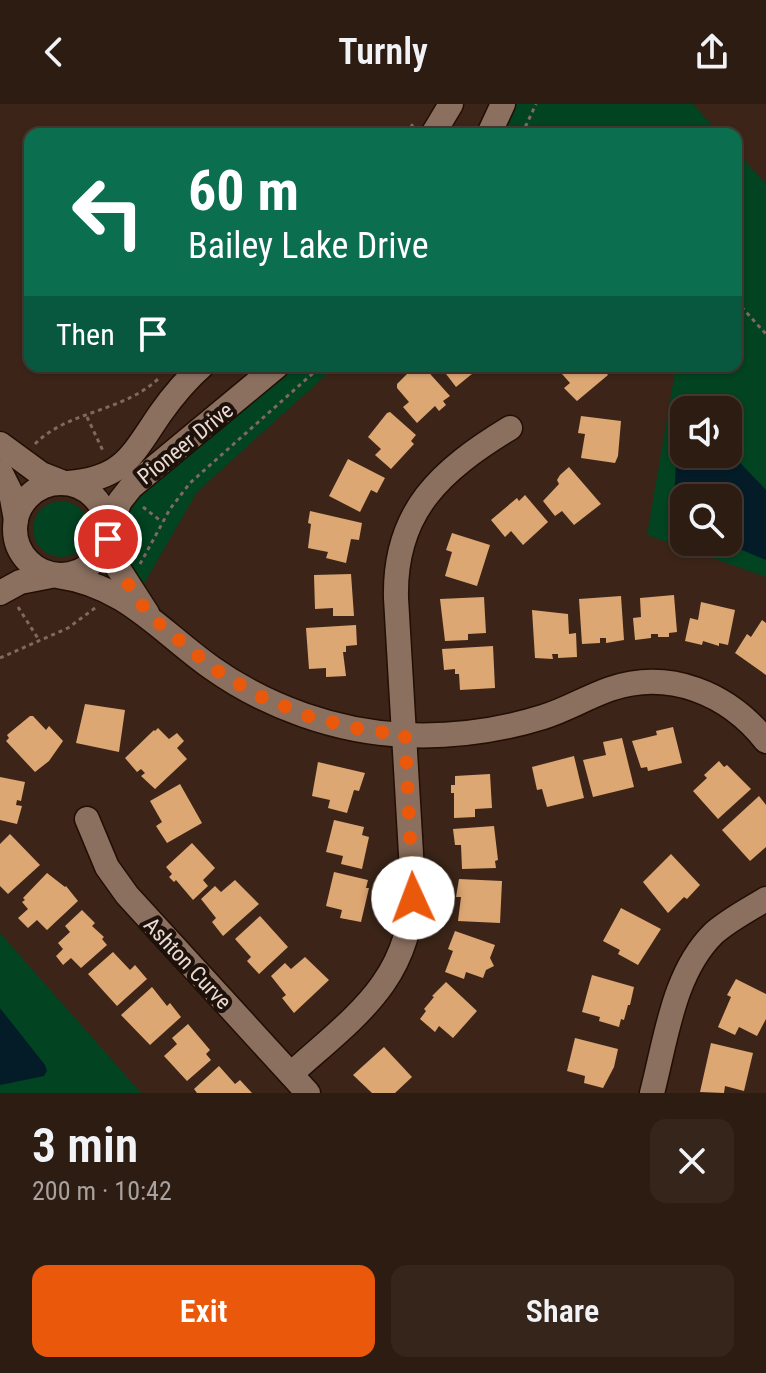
<!DOCTYPE html>
<meta charset="utf-8">
<style>
body{margin:0;font-family:"Roboto Condensed",sans-serif;background:#35251b;color:#f1f3f6;height:100vh;display:flex;flex-direction:column;font-size:30px;white-space:nowrap}
*{box-sizing:border-box;margin:0}
p{font-size:26px;color:#a7a19f}
.icon{flex:none;width:44px;height:44px;fill:none;stroke:currentColor;stroke-width:2;stroke-linecap:round;stroke-linejoin:round}
.map{position:relative;height:989px;overflow:hidden}
.panel{display:flex;flex-direction:column;background:#2d1c12;flex:1}
.panel>*{flex:none}
.banner{position:absolute;left:24px;top:24px;width:718px;height:244px;border-radius:16px;box-shadow:0 2px 6px #0004,0 0 0 2px #483a32;background:#0b6e4f;color:#fff;overflow:hidden}
.controls{position:absolute;left:670px;top:292px;display:grid;gap:16px}
.controls a{display:grid;place-items:center;width:72px;height:72px;border-radius:16px;background:#2d1c12;box-shadow:0 2px 6px #0004,0 0 0 2px #483a32;font-size:40px}
.pin{position:absolute;display:grid;place-items:center;width:68px;height:68px;color:#fff;margin:-34px;border:4px solid #fff;border-radius:50%;box-shadow:0 2px 8px #0007}
.me{position:absolute;width:88px;margin:-44px;rotate:358deg;stroke-linejoin:round;filter:drop-shadow(0 0 6px #0008)}
.turn{display:flex;align-items:center;gap:28px;height:168px;padding:0 32px;font-size:36px}
.turn .icon{width:104px;height:104px;stroke-width:2.5}
.turn b{display:block;font-size:56px;line-height:68px}
.then{display:flex;align-items:center;height:76px;padding:0 32px;background:#0003;gap:16px;font-size:30px}
.round{display:grid;place-items:center;flex:none;width:84px;height:84px;border-radius:16px;background:#35251b}
.summary{display:flex;align-items:center;justify-content:space-between;height:136px;padding:0 32px}
h1{font-size:48px;font-weight:600;line-height:60px}
.action{display:flex;gap:16px;margin-top:auto;padding:16px 32px}
.action a{flex:1;height:92px;border-radius:16px;background:#ea580c;color:#fff;font-size:32px;font-weight:600;line-height:92px;text-align:center}
.action a+a{background:#35251b;color:#f1f3f6}
header{display:flex;justify-content:space-between;align-items:center;height:104px;padding:0 32px;background:#2d1c12;font-size:36px;font-weight:600}
.map>svg:first-child{display:block}
.green{fill:#024321;fill-rule:evenodd}
.water{fill:#041c27}
.building{fill:#dda773}
.lines{fill:none;stroke-linecap:round;stroke-linejoin:round}
.minor-casing{stroke:#220e03;stroke-width:27}
.path{stroke:#7e6a5f;stroke-width:3;stroke-dasharray:4 4;stroke-linecap:butt}
.minor{stroke:#8b7060;stroke-width:24}
.route{stroke:#ea580c;stroke-width:14;stroke-dasharray:0 25.2}
.labels{text-anchor:middle;stroke-width:8;stroke-linejoin:round;paint-order:stroke}
.street-label{font-size:22px;fill:#eadad2;stroke:#1c110b}
</style>
<header><svg class="icon" aria-label="back" viewBox="0 0 24 24"><path d="M15 5l-7 7 7 7"/></svg>Turnly<svg class="icon" aria-label="share" viewBox="0 0 24 24"><path d="M12 15V3M7 8l5-5 5 5M5 13v7h14v-7"/></svg></header>
<div class="map">
<svg width="766" height="989" viewBox="0 0 766 989">
<rect width="100%" height="100%" fill="#3c2518"/>
<!-- green -->
<g class="green">
<path d="M 513,0 L 693,0 L 720,30 L 499,30 Z"/>
<path d="M 736,47 L 766,80 L 766,473 L 647,431 L 676,262 L 736,262 ZM 684,306 L 728,306 L 728,350 L 684,350 ZM 684,394 L 728,394 L 728,438 L 684,438 Z"/>
<path d="M 292,262 L 336,262 L 197,388 L 142,483 C 130,469 117,441 121,422 C 123,411 131,401 136,392 Z"/>
<circle cx="61" cy="425" r="28"/>
<path d="M 0,829 L 141,989 L 0,989 Z"/>
</g>
<!-- water -->
<g class="water">
<path d="M 684,331 L 684,350 L 728,350 L 728,346 L 766,386 L 766,456 L 723,438 L 728,438 L 728,394 L 684,394 L 684,425 L 675,417 L 673,410 L 676,361 Z"/>
<path d="M 0,904 L 45,961 L 47,967 L 44,972 L 0,981 Z"/>
</g>
<!-- building -->
<g class="building">
<path d="M 415,262 L 423,262 L 450,292 L 443,297 L 446,301 L 439,307 L 435,302 L 417,319 L 403,303 L 409,298 L 397,284 L 397,280 Z"/>
<path d="M 448,262 L 475,262 L 478,265 L 456,283 L 443,266 Z"/>
<path d="M 555,262 L 600,262 L 608,271 L 577,297 L 564,284 L 570,279 Z"/>
<path d="M 390,308 L 416,331 L 411,337 L 414,340 L 391,365 L 375,351 L 381,345 L 368,333 L 387,309 Z"/>
<path d="M 581,312 L 621,317 L 618,352 L 615,359 L 581,354 L 585,330 L 578,329 Z"/>
<path d="M 348,355 L 385,374 L 377,389 L 371,386 L 360,408 L 329,392 Z"/>
<path d="M 569,363 L 601,400 L 574,421 L 562,407 L 555,412 L 543,397 L 559,380 L 557,376 L 560,371 Z"/>
<path d="M 525,391 L 548,418 L 523,441 L 511,427 L 505,433 L 491,416 L 517,394 L 519,397 Z"/>
<path d="M 310,407 L 362,419 L 359,436 L 351,435 L 346,459 L 326,454 L 328,448 L 308,444 L 311,420 L 308,419 Z"/>
<path d="M 452,429 L 490,441 L 477,482 L 445,472 L 452,448 L 446,446 Z"/>
<path d="M 351,470 L 354,512 L 333,512 L 333,504 L 315,505 L 314,471 Z"/>
<path d="M 674,491 L 677,528 L 669,529 L 669,533 L 658,533 L 658,530 L 651,530 L 651,534 L 635,536 L 633,514 L 641,513 L 640,494 Z"/>
<path d="M 621,492 L 624,536 L 606,539 L 606,534 L 600,534 L 600,539 L 582,540 L 579,495 Z"/>
<path d="M 484,493 L 486,529 L 468,530 L 468,536 L 445,537 L 440,495 Z"/>
<path d="M 701,498 L 735,506 L 728,541 L 719,539 L 719,542 L 703,537 L 702,541 L 685,537 L 690,514 L 698,516 Z"/>
<path d="M 532,506 L 568,510 L 569,530 L 576,529 L 577,553 L 558,554 L 558,550 L 552,550 L 553,555 L 535,554 Z"/>
<path d="M 762,516 L 766,519 L 766,571 L 735,549 L 747,530 L 751,533 Z"/>
<path d="M 356,521 L 357,541 L 346,542 L 346,548 L 343,548 L 346,572 L 326,573 L 326,564 L 309,565 L 306,524 Z"/>
<path d="M 493,542 L 495,584 L 460,586 L 459,570 L 455,570 L 455,565 L 444,566 L 442,545 Z"/>
<path d="M 85,600 L 125,606 L 119,648 L 76,639 Z"/>
<path d="M 30,612 L 33,612 L 46,626 L 49,622 L 63,637 L 49,657 L 35,668 L 6,637 L 9,634 L 7,631 Z"/>
<path d="M 673,623 L 682,659 L 648,667 L 647,663 L 641,664 L 632,637 L 657,631 L 656,627 Z"/>
<path d="M 158,624 L 169,635 L 177,629 L 184,637 L 177,644 L 187,655 L 155,685 L 141,672 L 145,669 L 141,665 L 137,668 L 125,654 L 154,626 L 155,627 Z"/>
<path d="M 622,634 L 634,683 L 593,693 L 583,656 L 606,651 L 603,638 Z"/>
<path d="M 574,652 L 584,694 L 547,703 L 542,685 L 537,686 L 532,663 Z"/>
<path d="M 719,657 L 724,663 L 727,661 L 751,685 L 718,715 L 693,687 L 707,674 L 704,671 Z"/>
<path d="M 318,658 L 365,669 L 359,687 L 354,686 L 347,709 L 328,704 L 330,696 L 312,692 Z"/>
<path d="M 490,670 L 492,704 L 475,705 L 475,713 L 454,714 L 454,689 L 451,689 L 451,681 L 455,681 L 455,672 Z"/>
<path d="M 0,673 L 25,678 L 21,697 L 17,696 L 16,701 L 22,702 L 17,720 L 0,716 Z"/>
<path d="M 180,680 L 202,719 L 167,739 L 156,722 L 162,718 L 150,697 Z"/>
<path d="M 759,692 L 766,701 L 766,743 L 750,757 L 722,726 Z"/>
<path d="M 334,716 L 364,723 L 362,731 L 369,733 L 362,765 L 341,760 L 343,752 L 326,748 Z"/>
<path d="M 494,722 L 498,756 L 495,757 L 496,764 L 462,765 L 461,741 L 455,741 L 453,725 Z"/>
<path d="M 10,730 L 40,761 L 8,790 L 0,782 L 0,740 Z"/>
<path d="M 192,739 L 215,764 L 203,776 L 208,782 L 193,796 L 176,776 L 174,778 L 169,773 L 172,770 L 166,763 Z"/>
<path d="M 671,750 L 700,781 L 687,795 L 684,793 L 668,809 L 643,778 Z"/>
<path d="M 334,768 L 368,776 L 366,784 L 369,784 L 361,818 L 340,814 L 342,806 L 326,802 Z"/>
<path d="M 47,769 L 65,783 L 66,782 L 78,797 L 47,826 L 37,816 L 28,824 L 18,814 L 28,805 L 22,798 L 25,796 L 23,794 Z"/>
<path d="M 459,775 L 502,777 L 500,819 L 458,817 L 461,793 L 456,793 Z"/>
<path d="M 235,776 L 259,800 L 223,832 L 212,818 L 216,814 L 201,795 L 215,782 L 221,788 Z"/>
<path d="M 621,804 L 661,825 L 638,861 L 618,850 L 620,846 L 603,837 Z"/>
<path d="M 82,806 L 95,819 L 92,822 L 104,833 L 102,835 L 107,841 L 81,864 L 71,854 L 63,861 L 56,852 L 63,845 L 58,839 L 70,828 L 65,822 Z"/>
<path d="M 260,812 L 288,843 L 259,870 L 247,857 L 251,853 L 235,835 Z"/>
<path d="M 455,827 L 495,841 L 490,854 L 494,862 L 486,866 L 483,874 L 466,868 L 464,875 L 445,868 L 453,847 L 448,845 Z"/>
<path d="M 113,848 L 130,866 L 135,861 L 147,875 L 117,902 L 88,870 Z"/>
<path d="M 305,853 L 329,876 L 294,909 L 282,894 L 286,891 L 271,872 L 285,859 L 291,865 Z"/>
<path d="M 592,871 L 634,883 L 630,901 L 628,901 L 624,916 L 621,915 L 619,923 L 599,917 L 600,913 L 582,908 Z"/>
<path d="M 736,875 L 766,890 L 766,915 L 757,932 L 739,923 L 735,931 L 718,923 L 731,893 L 727,891 Z"/>
<path d="M 446,878 L 477,907 L 453,934 L 439,922 L 435,928 L 420,915 L 426,907 L 424,905 L 434,893 L 432,892 Z"/>
<path d="M 152,883 L 167,902 L 170,899 L 181,913 L 150,941 L 121,911 Z"/>
<path d="M 188,920 L 210,946 L 206,950 L 211,956 L 187,977 L 164,952 L 177,940 L 172,934 Z"/>
<path d="M 575,934 L 618,945 L 614,963 L 603,984 L 584,979 L 585,972 L 567,967 Z"/>
<path d="M 711,939 L 753,949 L 744,987 L 725,982 L 724,989 L 700,988 Z"/>
<path d="M 384,943 L 412,973 L 395,989 L 372,989 L 353,971 Z"/>
<path d="M 219,962 L 235,980 L 240,976 L 252,989 L 197,989 L 194,985 Z"/>
</g>
<g class="lines">
<defs>
<g id="minor">
<path d="M 433,30 L 451,0"/>
<path d="M 489,30 L 503,0"/>
<path d="M 0,340 L 41,370 L 64,379"/>
<path d="M 0,367 L 11,389 L 16,416"/>
<circle cx="61" cy="425" r="46"/>
<path d="M 68,379 C 123,375 132,351 160,310 C 172,293 186,276 202,262"/>
<path d="M 108,427 L 120,397 L 131,383 L 277,262"/>
<path d="M 107,431 L 118,464 L 147,509"/>
<path d="M 58,472 C 125,481 161,528 212,564 C 267,603 337,628 405,631 C 451,633 498,627 543,613 C 566,606 587,593 610,585 C 669,565 728,589 766,637"/>
<path d="M 0,489 L 20,478 L 56,471"/>
<path d="M 87,715 L 107,763 L 127,791 L 308,989"/>
<path d="M 291,970 C 354,913 411,877 413,784 L 396,494 C 394,407 441,366 510,324"/>
<path d="M 652,989 C 666,936 673,869 714,829 C 730,815 748,806 766,795"/>
</g>
</defs>
<!-- minor casing -->
<use href="#minor" class="minor-casing"/>
<!-- path -->
<g class="path">
<path d="M 525,24 L 538,30"/>
<path d="M 406,30 L 415,17"/>
<path d="M 522,30 L 536,0"/>
<path d="M 736,197 L 766,230"/>
<path d="M 87,313 L 104,349"/>
<path d="M 35,340 C 67,307 123,308 158,275"/>
<path d="M 143,403 L 162,418"/>
<path d="M 140,460 L 170,405 L 190,379 L 321,262"/>
<path d="M 18,503 L 39,536"/>
<path d="M 0,554 L 68,524 L 95,504"/>
</g>
<!-- minor -->
<use href="#minor" class="minor"/>
</g>
<g class="lines">
<!-- route -->
<path class="route" d="M 108,435 L 120,468 L 149,511 L 214,565 L 257,591 L 308,612 L 360,625 L 405,631 L 413,794"/>
</g>
<g class="labels">
<!-- street labels -->
<g class="street-label">
<text transform="translate(185 339) rotate(-39)" y="8">Pioneer Drive</text>
<text transform="translate(188 859) rotate(47)" y="8">Ashton Curve</text>
</g>
</g>
</svg>
<div class="controls">
<a><svg class="icon" aria-label="sound" viewBox="0 0 24 24"><path d="M4 9h4l5-4v14l-5-4H4zM17 9q2 3 0 6"/></svg></a>
<a><svg class="icon" aria-label="search" viewBox="0 0 24 24"><circle cx="10" cy="10" r="6"/><path d="M15 15l6 6"/></svg></a>
</div>
<div class="pin" style="left:108px;top:435px;background:#d93025"><svg class="icon" aria-label="arrive" viewBox="0 0 24 24"><path d="M6 21V4h12l-3 4 3 4H6"/></svg></div>
<svg class="me" style="left:413px;top:794px" viewBox="-20 -20 40 40"><circle r="19" fill="#fff"/><path d="M0-13L10 11 0 6-10 11z" fill="#ea580c"/></svg>
<div class="banner">
<div class="turn"><svg class="icon" aria-label="left" viewBox="0 0 24 24"><path d="M17 20v-9H6M10 6l-5 5 5 5"/></svg><div><b>60 m</b>Bailey Lake Drive</div></div>
<div class="then">Then<svg class="icon" aria-label="arrive" viewBox="0 0 24 24"><path d="M6 21V4h12l-3 4 3 4H6"/></svg></div>
</div>
</div>
<section class="panel">
<div class="summary"><div><h1>3 min</h1><p>200 m · 10:42</p></div><a class="round"><svg class="icon" aria-label="close" viewBox="0 0 24 24"><path d="M6 6l12 12M18 6L6 18"/></svg></a></div>
<div class="action"><a>Exit</a><a>Share</a></div>
</section>
